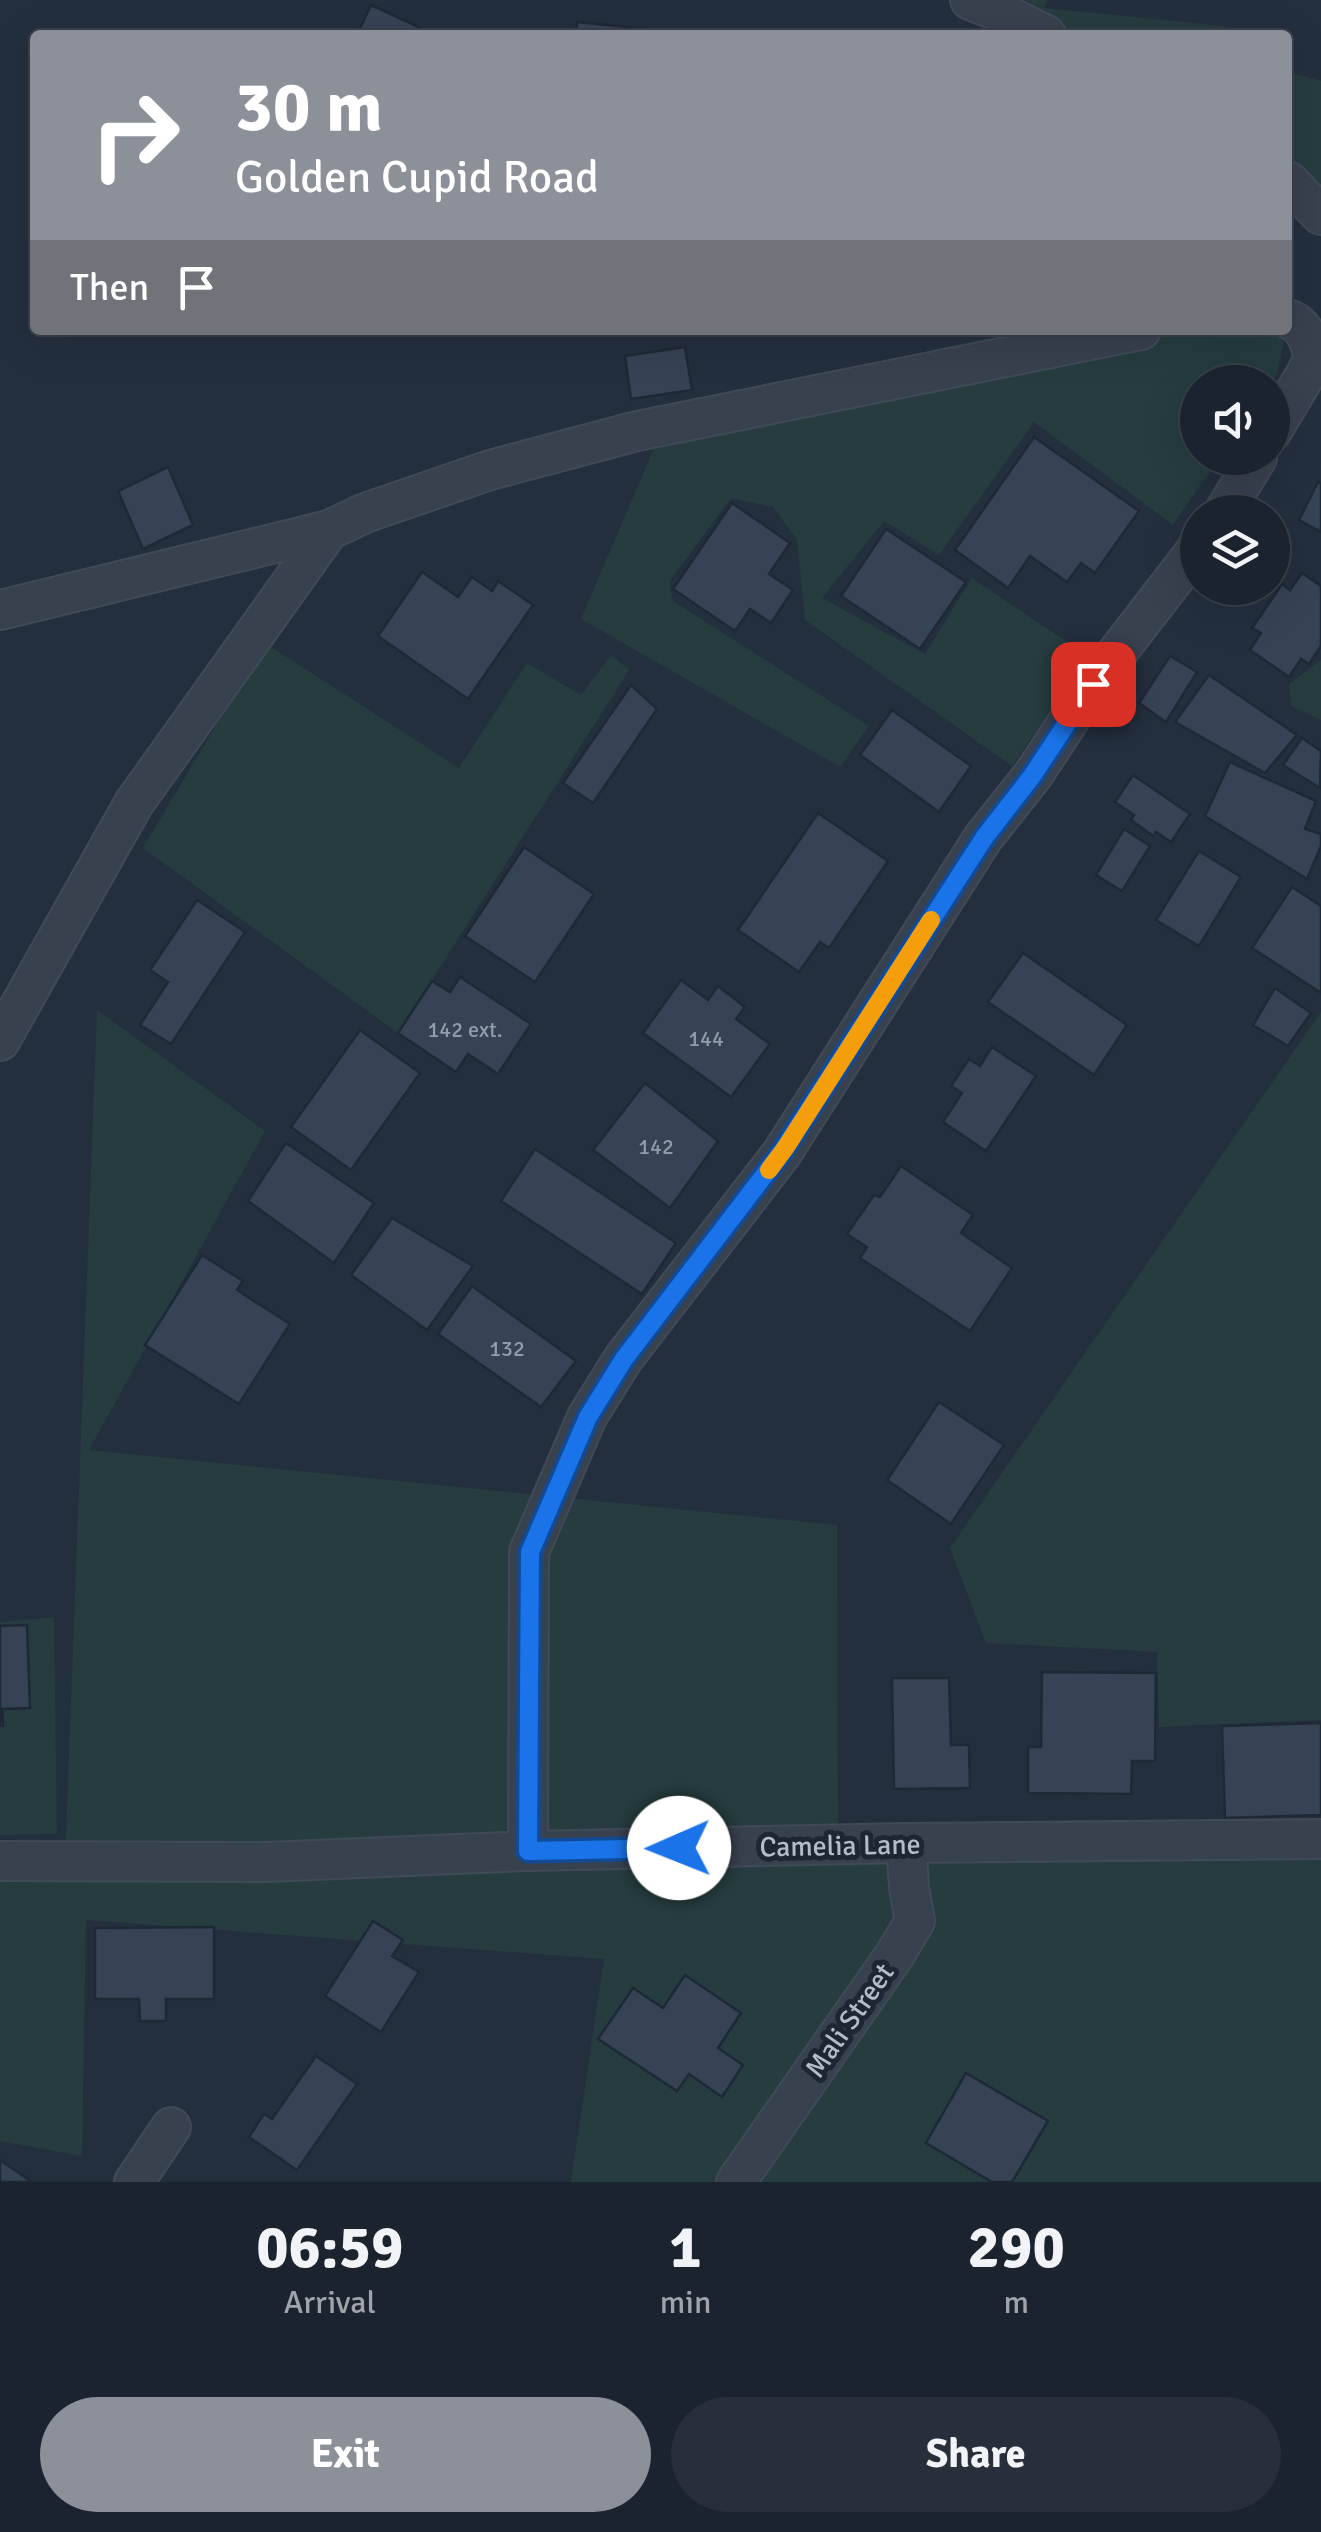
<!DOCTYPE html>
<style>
body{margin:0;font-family:Signika,sans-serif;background:#282f3a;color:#f1f3f6;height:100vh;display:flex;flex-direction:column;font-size:38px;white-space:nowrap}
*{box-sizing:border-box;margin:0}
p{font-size:32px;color:#a0a4aa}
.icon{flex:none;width:55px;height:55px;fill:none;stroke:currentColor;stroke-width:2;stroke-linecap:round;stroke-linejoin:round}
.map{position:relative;height:2182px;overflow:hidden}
.side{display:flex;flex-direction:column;background:#1b232e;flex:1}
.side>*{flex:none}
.hud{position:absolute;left:30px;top:30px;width:1262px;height:305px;border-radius:10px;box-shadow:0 10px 40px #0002,0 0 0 2px #39404a;background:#8c9099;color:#fff;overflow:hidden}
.tools{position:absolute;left:1180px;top:365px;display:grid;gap:20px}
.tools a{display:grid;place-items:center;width:110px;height:110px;border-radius:50%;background:#1b232e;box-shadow:0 10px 40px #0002,0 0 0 2px #39404a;font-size:50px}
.pin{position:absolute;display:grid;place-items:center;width:85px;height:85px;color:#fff;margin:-42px;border-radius:20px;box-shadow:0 5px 15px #0006}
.me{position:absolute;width:110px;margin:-55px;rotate:269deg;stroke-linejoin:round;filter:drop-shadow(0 0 8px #0008)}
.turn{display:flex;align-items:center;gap:35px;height:210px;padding:0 40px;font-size:45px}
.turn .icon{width:130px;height:130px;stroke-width:2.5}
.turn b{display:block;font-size:70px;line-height:85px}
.then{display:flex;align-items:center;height:95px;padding:0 40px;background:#0003;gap:20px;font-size:38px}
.eta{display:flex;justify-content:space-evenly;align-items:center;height:170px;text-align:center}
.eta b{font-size:60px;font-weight:800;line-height:70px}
.button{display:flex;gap:20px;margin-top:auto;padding:20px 40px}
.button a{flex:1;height:115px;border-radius:60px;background:#8c9099;color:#fff;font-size:40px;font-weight:800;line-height:115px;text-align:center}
.button a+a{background:#282f3a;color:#f1f3f6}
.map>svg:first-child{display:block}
.green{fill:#263c3f}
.building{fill:#364354;stroke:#1f2835;stroke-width:2.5}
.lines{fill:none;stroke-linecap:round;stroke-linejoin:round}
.minor-casing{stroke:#414a57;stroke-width:42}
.minor{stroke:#38414e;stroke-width:38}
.route-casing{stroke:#114b97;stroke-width:25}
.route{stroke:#1a73e8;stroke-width:18}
.slow{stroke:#f59e0b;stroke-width:18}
.labels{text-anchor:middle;stroke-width:10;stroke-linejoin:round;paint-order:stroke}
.number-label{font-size:22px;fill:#929caa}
.street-label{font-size:28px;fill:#b4bcc9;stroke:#1d2633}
</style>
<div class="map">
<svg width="1321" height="2182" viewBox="0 0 1321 2182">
<rect width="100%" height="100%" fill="#242f3e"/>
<!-- green -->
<g class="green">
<path d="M 996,0 L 1048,0 L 1044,8 L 1224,26 L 1237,35 L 1048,35 Z"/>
<path d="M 1288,72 L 1321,81 L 1321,211 L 1288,189 Z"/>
<path d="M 1025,330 L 1280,330 L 1285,336 L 1277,374 L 1271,382 L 1198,382 L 1198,458 L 1219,458 L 1173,525 L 1034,422 L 939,555 L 884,521 L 822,598 L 925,654 L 972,578 L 1088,656 L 1012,766 L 805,620 L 797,540 L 773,507 L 731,498 L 669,582 L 673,601 L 869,726 L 840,767 L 581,619 L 666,420 L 936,349 Z"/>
<path d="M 265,643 L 459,768 L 527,663 L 581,695 L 611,655 L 629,670 L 398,1033 L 143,848 Z"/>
<path d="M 1321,660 L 1321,720 L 1291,706 L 1289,684 Z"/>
<path d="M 97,1010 L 265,1131 L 89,1450 L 837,1525 L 838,1824 L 906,1843 L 1321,1837 L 1321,2182 L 571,2182 L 604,1959 L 86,1920 L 82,2156 L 0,2141 L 0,1861 L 65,1860 Z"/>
<path d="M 1321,1012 L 1321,1720 L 1159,1727 L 1157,1652 L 986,1643 L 950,1548 Z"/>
<path d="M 54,1617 L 57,1834 L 0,1835 L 0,1622 Z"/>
</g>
<!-- building -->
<g class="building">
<path d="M 371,5 L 436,35 L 357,35 Z"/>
<path d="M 577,22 L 708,35 L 576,35 Z"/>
<path d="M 685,347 L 692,390 L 631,399 L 625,356 Z"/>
<path d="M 1034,437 L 1139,511 L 1095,573 L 1081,563 L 1067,582 L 1030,556 L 1008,588 L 955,550 Z"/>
<path d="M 168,467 L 193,525 L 143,549 L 118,491 Z"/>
<path d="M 1318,482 L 1321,484 L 1321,532 L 1299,520 Z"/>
<path d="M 732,503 L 790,543 L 769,574 L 793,590 L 771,623 L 750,609 L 735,631 L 673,589 Z"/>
<path d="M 886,529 L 966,582 L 920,649 L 841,596 Z"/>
<path d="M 422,572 L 458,597 L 472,577 L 492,591 L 498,581 L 533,605 L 468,699 L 378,636 Z"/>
<path d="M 1302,573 L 1321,586 L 1321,646 L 1309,664 L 1301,659 L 1289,677 L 1250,650 L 1261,633 L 1252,628 L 1282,584 L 1290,590 Z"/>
<path d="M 1170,656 L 1197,672 L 1166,722 L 1139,703 Z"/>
<path d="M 1209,675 L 1297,735 L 1265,773 L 1175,722 Z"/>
<path d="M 631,685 L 657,709 L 593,803 L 563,783 Z"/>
<path d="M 892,710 L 971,766 L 939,812 L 860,755 Z"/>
<path d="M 1302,738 L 1321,751 L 1320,788 L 1283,765 Z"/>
<path d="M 1230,762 L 1316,801 L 1305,829 L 1321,834 L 1321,846 L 1307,879 L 1205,816 Z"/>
<path d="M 1133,775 L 1190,814 L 1171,842 L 1156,832 L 1153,836 L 1131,820 L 1134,815 L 1115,802 Z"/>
<path d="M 818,813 L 888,861 L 829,948 L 820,942 L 799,972 L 738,930 Z"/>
<path d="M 1124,829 L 1150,846 L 1122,891 L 1096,875 Z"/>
<path d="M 524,847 L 594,894 L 535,982 L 465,936 Z"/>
<path d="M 1199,851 L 1241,877 L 1199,946 L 1156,920 Z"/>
<path d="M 1292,887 L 1321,906 L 1321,993 L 1252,948 Z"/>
<path d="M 197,900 L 245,932 L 171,1044 L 140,1025 L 168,982 L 150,970 Z"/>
<path d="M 1023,953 L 1127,1025 L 1094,1075 L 988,1002 Z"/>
<path d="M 460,977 L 531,1024 L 498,1074 L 468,1054 L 456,1072 L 398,1033 L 432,981 L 450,992 Z"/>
<path d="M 681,980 L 708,1000 L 718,986 L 745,1007 L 736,1019 L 770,1044 L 731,1097 L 643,1033 Z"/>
<path d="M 1275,988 L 1311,1013 L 1288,1046 L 1253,1025 Z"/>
<path d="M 360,1030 L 420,1073 L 351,1170 L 291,1127 Z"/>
<path d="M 992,1047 L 1036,1076 L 986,1151 L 943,1122 L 962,1093 L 951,1086 L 969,1059 L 980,1066 Z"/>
<path d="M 645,1083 L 718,1141 L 670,1208 L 593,1150 Z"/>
<path d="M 286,1143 L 374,1203 L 334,1263 L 248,1201 Z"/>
<path d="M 535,1149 L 676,1243 L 642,1294 L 501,1201 Z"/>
<path d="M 901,1166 L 973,1215 L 961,1233 L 1012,1268 L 970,1331 L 860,1258 L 867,1247 L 847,1234 L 874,1195 L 880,1197 Z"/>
<path d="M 392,1218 L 473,1266 L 427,1330 L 351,1275 Z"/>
<path d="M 202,1255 L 243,1281 L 237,1290 L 290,1324 L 239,1404 L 145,1345 Z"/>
<path d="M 472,1286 L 576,1361 L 541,1407 L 438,1334 Z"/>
<path d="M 939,1402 L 1004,1445 L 951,1524 L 887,1480 Z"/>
<path d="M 27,1625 L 30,1708 L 2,1709 L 3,1726 L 0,1726 L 0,1626 Z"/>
<path d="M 1042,1672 L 1156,1673 L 1155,1761 L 1132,1761 L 1131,1794 L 1028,1793 L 1028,1747 L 1041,1747 Z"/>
<path d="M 892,1678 L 949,1678 L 951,1745 L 969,1745 L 970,1788 L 894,1789 Z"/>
<path d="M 1321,1723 L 1321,1815 L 1225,1818 L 1222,1726 Z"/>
<path d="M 373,1921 L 403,1940 L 392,1956 L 419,1972 L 381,2032 L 325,1996 Z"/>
<path d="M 214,1927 L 214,1999 L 166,1999 L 166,2021 L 140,2021 L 139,1999 L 95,1999 L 95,1928 Z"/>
<path d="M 685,1975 L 741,2013 L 718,2048 L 743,2065 L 722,2097 L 689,2074 L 677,2091 L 598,2039 L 633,1988 L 663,2008 Z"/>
<path d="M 316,2056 L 357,2084 L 297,2170 L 249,2137 L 264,2114 L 272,2119 Z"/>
<path d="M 966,2073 L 1048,2121 L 1012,2182 L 992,2182 L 926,2143 Z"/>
<path d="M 0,2160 L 32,2182 L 0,2182 Z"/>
</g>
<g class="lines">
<defs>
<g id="minor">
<path d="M 970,0 L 1000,12 L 1046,35"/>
<path d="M 1288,181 L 1321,215"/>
<path d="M 1288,319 C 1304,324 1310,341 1314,357"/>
<path d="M 1272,431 L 1306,374 L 1321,342"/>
<path d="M 1224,512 L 1257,458"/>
<path d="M 0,610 L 329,530"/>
<path d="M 0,1041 L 134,803 L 329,530 L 365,513 L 490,470 L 637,431 L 1141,330"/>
<path d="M 528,1851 L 529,1552 L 587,1417 L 623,1359 L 782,1153 L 983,838 L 1033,775 L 1093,684 L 1198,548"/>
<path d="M 0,1861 L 266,1862 L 528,1851 L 906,1843 L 1321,1839"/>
<path d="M 134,2182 L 171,2127"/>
<path d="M 736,2182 L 894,1956 L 915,1921 L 909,1887 L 906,1843"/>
</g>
</defs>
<!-- minor casing -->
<use href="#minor" class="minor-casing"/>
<!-- minor -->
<use href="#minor" class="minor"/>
</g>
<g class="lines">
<defs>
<path id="route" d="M 679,1848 L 528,1851 L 530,1552 L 588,1417 L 624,1359 L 782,1152 L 984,838 L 1032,776 L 1093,684"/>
</defs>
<!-- route casing -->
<use href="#route" class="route-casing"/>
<!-- route -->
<use href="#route" class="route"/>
<!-- slow -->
<path class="slow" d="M 769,1170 L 786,1147 L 931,920"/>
</g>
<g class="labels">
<!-- number labels -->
<g class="number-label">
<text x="465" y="1037">142 ext.</text>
<text x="706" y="1046">144</text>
<text x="656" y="1154">142</text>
<text x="507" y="1356">132</text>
</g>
<!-- street labels -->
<g class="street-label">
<text transform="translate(840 1845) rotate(-1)" y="10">Camelia Lane</text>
<text transform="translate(849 2020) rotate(-55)" y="10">Mali Street</text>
</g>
</g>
</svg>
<div class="tools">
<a><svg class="icon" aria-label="sound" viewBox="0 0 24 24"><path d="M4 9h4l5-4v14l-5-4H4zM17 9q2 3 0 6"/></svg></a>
<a><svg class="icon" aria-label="layers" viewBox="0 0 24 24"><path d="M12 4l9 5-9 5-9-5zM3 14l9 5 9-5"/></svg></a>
</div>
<div class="pin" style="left:1093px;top:684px;background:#d93025"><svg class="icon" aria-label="arrive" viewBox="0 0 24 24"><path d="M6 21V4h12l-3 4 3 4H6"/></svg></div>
<svg class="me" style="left:679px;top:1848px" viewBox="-20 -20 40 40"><circle r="19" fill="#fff"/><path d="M0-13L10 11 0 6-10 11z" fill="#1a73e8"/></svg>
<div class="hud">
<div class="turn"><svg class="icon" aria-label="right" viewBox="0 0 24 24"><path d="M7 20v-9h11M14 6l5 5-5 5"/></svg><div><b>30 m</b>Golden Cupid Road</div></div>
<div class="then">Then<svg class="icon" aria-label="arrive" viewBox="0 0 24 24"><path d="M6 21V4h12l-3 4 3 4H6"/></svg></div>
</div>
</div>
<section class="side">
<div class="eta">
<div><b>06:59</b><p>Arrival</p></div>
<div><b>1</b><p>min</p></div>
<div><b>290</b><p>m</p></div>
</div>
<div class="button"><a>Exit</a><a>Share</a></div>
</section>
